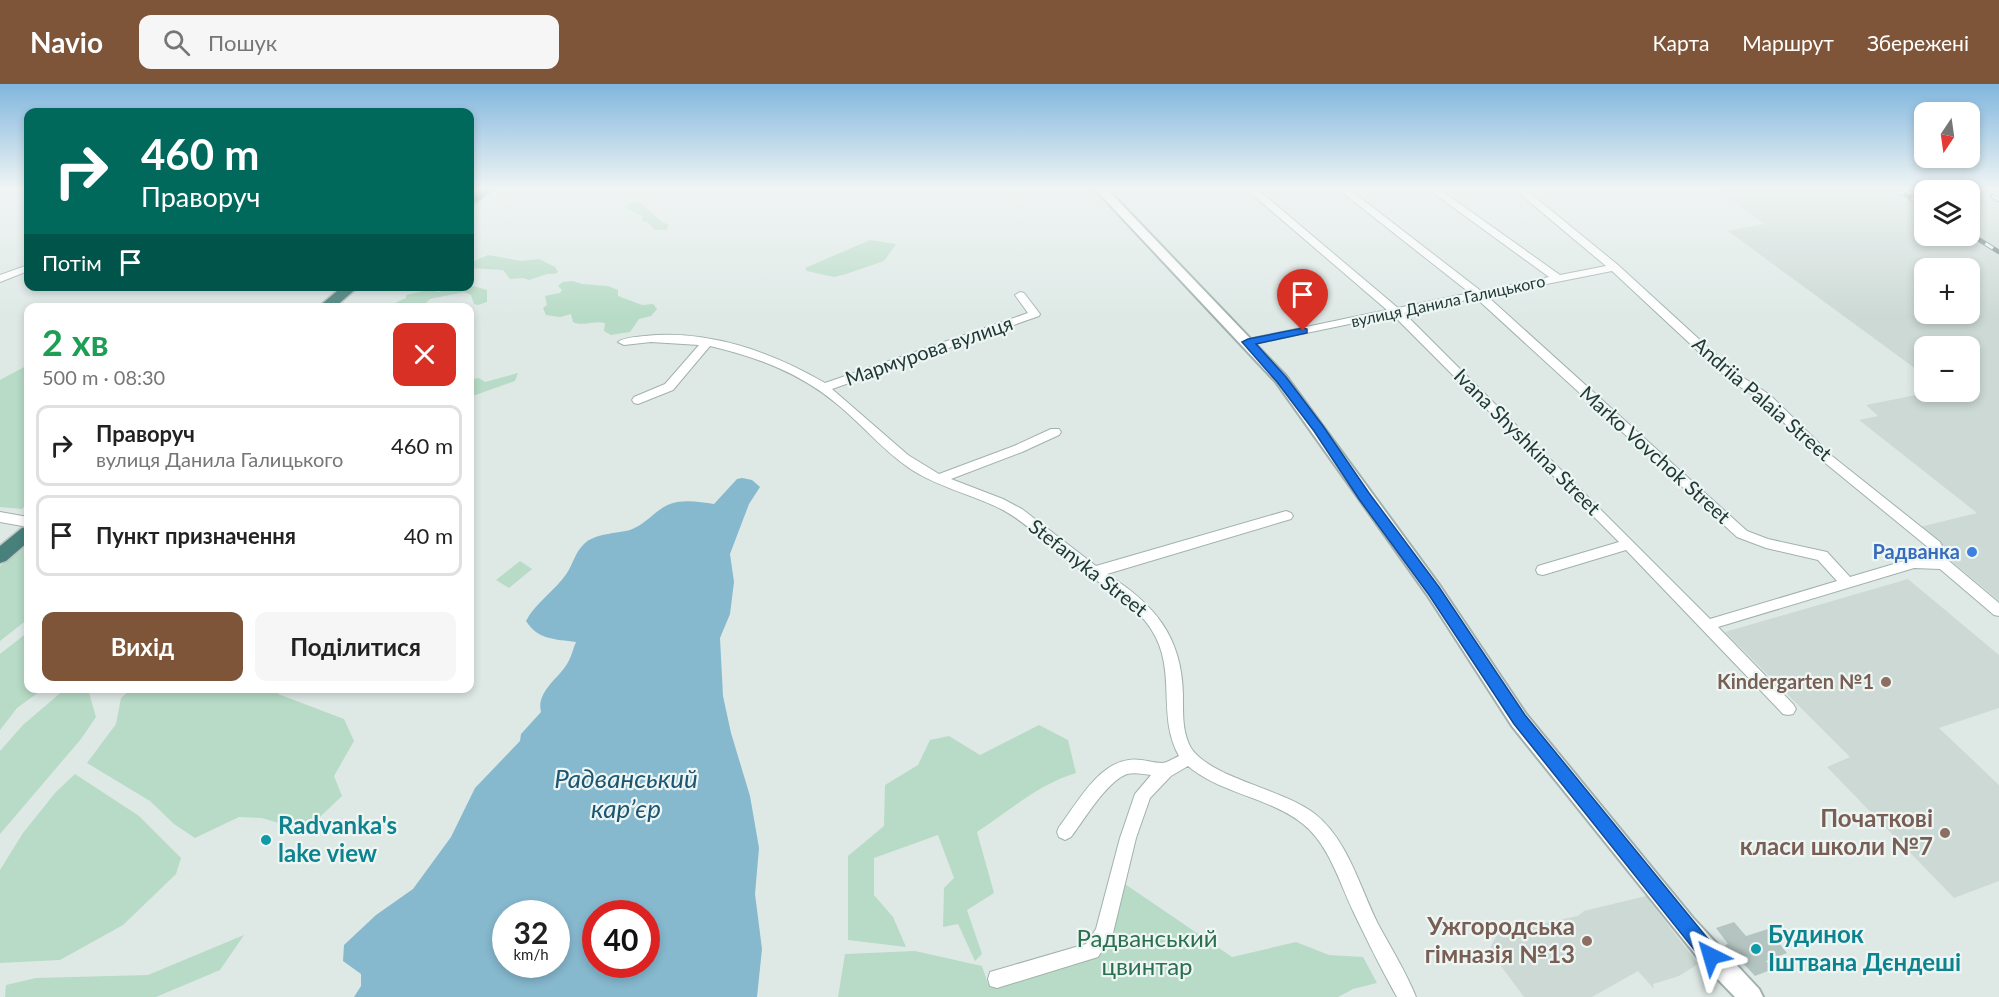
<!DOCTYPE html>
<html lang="uk">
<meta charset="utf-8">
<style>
body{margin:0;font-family:Lato,sans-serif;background:#f6f6f6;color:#222;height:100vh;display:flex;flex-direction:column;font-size:22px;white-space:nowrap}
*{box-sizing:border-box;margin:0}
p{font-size:20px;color:#767676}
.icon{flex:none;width:33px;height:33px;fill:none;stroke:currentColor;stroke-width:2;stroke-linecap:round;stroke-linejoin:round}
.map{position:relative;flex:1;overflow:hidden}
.details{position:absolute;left:24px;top:219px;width:450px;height:390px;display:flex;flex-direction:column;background:#fff;border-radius:12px;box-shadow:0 3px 9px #0003}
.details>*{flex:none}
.hud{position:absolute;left:24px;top:24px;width:450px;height:183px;border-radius:12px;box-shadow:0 3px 9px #0003;background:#00695c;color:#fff;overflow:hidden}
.needle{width:39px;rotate:193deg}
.buttons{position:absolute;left:1914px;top:18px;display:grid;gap:12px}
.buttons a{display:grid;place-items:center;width:66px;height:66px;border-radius:12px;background:#fff;box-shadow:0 3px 9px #0003;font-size:30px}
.speed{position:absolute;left:492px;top:816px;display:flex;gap:12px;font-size:30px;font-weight:700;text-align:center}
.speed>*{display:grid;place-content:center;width:78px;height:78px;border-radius:50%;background:#fff;box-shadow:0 3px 9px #0003;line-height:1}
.speed small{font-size:15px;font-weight:400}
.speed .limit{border:9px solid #d22;background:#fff;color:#111}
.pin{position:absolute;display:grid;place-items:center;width:51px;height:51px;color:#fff;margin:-62px -26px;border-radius:50% 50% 50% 0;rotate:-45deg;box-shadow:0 0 6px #0007}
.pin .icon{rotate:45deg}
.me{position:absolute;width:66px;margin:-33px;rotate:320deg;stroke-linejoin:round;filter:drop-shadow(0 0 4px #0008)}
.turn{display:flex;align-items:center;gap:21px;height:126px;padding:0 18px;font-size:27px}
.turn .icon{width:78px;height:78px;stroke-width:2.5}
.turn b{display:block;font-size:42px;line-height:51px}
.then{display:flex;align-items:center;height:57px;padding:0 18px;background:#0003;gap:12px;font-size:22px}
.round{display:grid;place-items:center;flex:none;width:63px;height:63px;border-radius:12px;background:#f6f6f6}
.headline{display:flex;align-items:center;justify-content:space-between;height:102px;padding:0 18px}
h1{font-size:36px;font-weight:700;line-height:45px;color:#1e9e55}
.cta{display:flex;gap:12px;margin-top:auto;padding:12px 18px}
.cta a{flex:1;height:69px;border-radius:12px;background:#7e5539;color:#fff;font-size:24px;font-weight:700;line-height:69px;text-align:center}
.cta a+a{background:#f6f6f6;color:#222}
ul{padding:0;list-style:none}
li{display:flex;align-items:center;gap:18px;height:81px;margin:0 12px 9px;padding:0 6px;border:3px solid #e0e0e0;border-radius:12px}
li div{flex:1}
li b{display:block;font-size:22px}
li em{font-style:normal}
header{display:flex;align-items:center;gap:36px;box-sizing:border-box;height:84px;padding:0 30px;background:#7e5539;color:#fff}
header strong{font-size:28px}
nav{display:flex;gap:33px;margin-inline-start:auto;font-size:21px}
.search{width:420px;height:54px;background:#f6f6f6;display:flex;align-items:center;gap:15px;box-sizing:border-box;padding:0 21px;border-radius:12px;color:#767676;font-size:22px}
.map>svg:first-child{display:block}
.built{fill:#ccd9d5;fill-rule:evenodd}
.green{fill:#b7dbc6}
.water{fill:#86b8ce;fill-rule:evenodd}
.building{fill:#b4c4c0}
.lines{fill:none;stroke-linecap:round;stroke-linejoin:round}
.minor-casing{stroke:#a1b1ae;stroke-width:2}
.tertiary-casing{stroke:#a1b1ae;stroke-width:4}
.trunk-casing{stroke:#bcc4c3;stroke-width:3}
.minor{fill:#fff;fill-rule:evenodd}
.tertiary{fill:#fff;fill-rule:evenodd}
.trunk{fill:#48817c;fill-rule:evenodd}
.rail-casing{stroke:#5a7572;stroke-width:4.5}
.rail{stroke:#eef6f4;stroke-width:3;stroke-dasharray:9;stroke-linecap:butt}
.route{fill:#1a73e8;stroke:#114b97;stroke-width:1.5}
.shop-dot{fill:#3f7fe0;stroke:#eef6f4;stroke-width:2}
.education-dot{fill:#8d6e63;stroke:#eef6f4;stroke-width:2}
.culture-dot{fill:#0f9aa8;stroke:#eef6f4;stroke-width:2}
.labels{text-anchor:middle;stroke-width:4.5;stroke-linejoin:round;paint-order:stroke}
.far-street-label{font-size:16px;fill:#203936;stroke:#eef6f4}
.street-label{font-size:20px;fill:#203936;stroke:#eef6f4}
.shop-label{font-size:20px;font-weight:bold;fill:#366cbe;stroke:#eef6f4;text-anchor:end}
.education-label{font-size:20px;font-weight:bold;fill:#785e54;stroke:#eef6f4;text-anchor:end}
.near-education-label{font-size:24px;font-weight:bold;fill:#785e54;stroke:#eef6f4;text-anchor:end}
.near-culture-label{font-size:24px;font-weight:bold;fill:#0d838f;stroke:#eef6f4;text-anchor:start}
.near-park-label{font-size:24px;fill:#2b6e50;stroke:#eef6f4}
.near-water-label{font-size:26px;font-style:italic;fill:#1c5673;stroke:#eef6f4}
</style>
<header>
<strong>Navio</strong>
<div class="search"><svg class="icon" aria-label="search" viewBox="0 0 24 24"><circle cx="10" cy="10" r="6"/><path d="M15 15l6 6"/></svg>Пошук</div>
<nav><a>Карта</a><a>Маршрут</a><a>Збережені</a></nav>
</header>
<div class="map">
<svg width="1999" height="913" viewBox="0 0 1999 913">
<rect width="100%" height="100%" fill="#dee9e6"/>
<!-- built -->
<g class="built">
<path d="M 1722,105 L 1999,105 L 1999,517 L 1950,476 L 1941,460 L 1920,443 L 1977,429 L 1859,336 L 1878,332 L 1866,321 L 1931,308 L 1970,308 L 1970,262 L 1924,262 L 1924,291 L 1728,147 L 1764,140 L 1720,107 ZM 1924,106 L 1970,106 L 1970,152 L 1924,152 ZM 1924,184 L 1970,184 L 1970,230 L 1924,230 Z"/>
<path d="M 1908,495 L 1999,571 L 1999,624 L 1939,644 L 1999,701 L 1999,797 L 1954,814 L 1827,683 L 1850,673 L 1725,548 Z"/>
<path d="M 1646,812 L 1698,880 L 1679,892 L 1653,900 L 1654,905 L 1638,887 L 1592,913 L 1524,913 L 1489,866 L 1498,849 L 1578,832 L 1584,827 Z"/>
</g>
<!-- green -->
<g class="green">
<path d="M 630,118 L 640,118 L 663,139 L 668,140 L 667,146 L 655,146 L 647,138 L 642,137 L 643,132 L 627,125 L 625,123 Z"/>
<path d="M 870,156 L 896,160 L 884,177 L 846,190 L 834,193 L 807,187 L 805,184 Z"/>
<path d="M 488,171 L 521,177 L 539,175 L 555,183 L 558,188 L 555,190 L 547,190 L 529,196 L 523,194 L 510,195 L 503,186 L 470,184 L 470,179 Z"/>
<path d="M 572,197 L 582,200 L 608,202 L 618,206 L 618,212 L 642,221 L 653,220 L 657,225 L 651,232 L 639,235 L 630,248 L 611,251 L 604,247 L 605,239 C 593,236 584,243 573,238 L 571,230 L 560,233 L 546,231 L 543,224 L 547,221 L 545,212 L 560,209 L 562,206 L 558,202 L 563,198 Z"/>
<path d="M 470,201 L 487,206 L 487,218 L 478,221 L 474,220 L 471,211 L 464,208 L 430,215 L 422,223 L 386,223 L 406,214 L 406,211 L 428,206 L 439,208 L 449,203 L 470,202 Z"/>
<path d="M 28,281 L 28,419 L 22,425 L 0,423 L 0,296 Z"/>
<path d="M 518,289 L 515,297 L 470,313 L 470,296 L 479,294 L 485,298 Z"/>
<path d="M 28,460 L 28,535 L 0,557 L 0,482 Z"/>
<path d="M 520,477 L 532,485 L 509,504 L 496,496 Z"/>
<path d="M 28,548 L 28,604 L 43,605 L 17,624 L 0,646 L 0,570 Z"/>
<path d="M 65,605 L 88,605 L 96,633 L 81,655 L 0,750 L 0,667 L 23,641 Z"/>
<path d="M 131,605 L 280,605 L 278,610 L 344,635 L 354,657 L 334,692 L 342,712 L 305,747 L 262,734 L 239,733 L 195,754 L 174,740 L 150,717 L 87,679 L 116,640 L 121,614 Z"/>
<path d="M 1039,641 L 1068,656 L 1076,689 C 1039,700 1009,727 977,748 L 994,809 L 967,826 L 982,870 L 975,877 L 958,840 L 943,843 L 944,804 L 954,794 L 938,751 L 874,774 L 874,811 L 893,833 L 906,863 L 848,856 L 848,772 L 884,742 L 885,701 L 918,681 L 930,656 L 949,652 L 980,671 Z"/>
<path d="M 75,690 L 139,732 L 181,774 L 176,790 L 123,841 L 60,876 L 0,879 L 0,786 L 23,749 L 55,709 Z"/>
<path d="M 1122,798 L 1232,873 L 1296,858 L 1329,871 L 1363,873 L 1377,899 L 1353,905 L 1338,913 L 838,913 L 845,870 L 915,867 L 982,882 L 988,900 L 1101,868 Z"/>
<path d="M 244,851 L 220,886 L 156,913 L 5,913 L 6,901 L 36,894 L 148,891 Z"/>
</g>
<!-- water -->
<path class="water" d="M 742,394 L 752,396 L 760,403 L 749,420 L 730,470 L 734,498 L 730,530 L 720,554 L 723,612 L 731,649 L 750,712 L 759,764 L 755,810 L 762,865 L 757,913 L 354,913 L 361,902 L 361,890 L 343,877 L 344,861 L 376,831 L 413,805 L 451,753 L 475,704 L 520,657 L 521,650 L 541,628 C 536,608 558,595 567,580 C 571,574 573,565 576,558 C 555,555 538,556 526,537 C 535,519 555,507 567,489 C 573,480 575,469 583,461 C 594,449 615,450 630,446 C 648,440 658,421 677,418 C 689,416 702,418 714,420 L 737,395 ZM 506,830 L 556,830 L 556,880 L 506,880 ZM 596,830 L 646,830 L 646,880 L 596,880 Z"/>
<!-- building -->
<path class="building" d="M 1734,838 L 1746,852 L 1768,845 L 1787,869 L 1766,877 L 1773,885 L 1755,892 L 1742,878 L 1739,879 L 1725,861 L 1728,860 L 1716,844 Z"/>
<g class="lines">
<defs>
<g id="minor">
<path d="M 1246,105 L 1257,105 L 1398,224 L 1470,209 L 1338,105 L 1349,105 L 1481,207 L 1549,193 L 1428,105 L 1439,105 L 1560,191 L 1606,182 L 1514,105 L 1525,105 L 1618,181 L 1736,289 L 1770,311 L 1832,372 L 1940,458 L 1949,477 L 1999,519 L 1999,532 L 1994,531 L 1940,485 L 1914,484 L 1718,543 L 1793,620 L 1796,625 L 1793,630 L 1788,631 L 1783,630 L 1626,466 L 1543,491 L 1538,490 L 1536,486 L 1538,482 L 1619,458 L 1393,231 L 1248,261 L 1244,260 L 1242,258 L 1248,255 L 1387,226 ZM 1612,187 L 1728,295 L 1762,317 L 1824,378 L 1929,464 L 1934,475 L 1914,474 L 1850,493 L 1827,468 L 1768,455 L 1747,447 L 1487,212 ZM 1476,214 L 1737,453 L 1766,464 L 1818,476 L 1837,497 L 1710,535 L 1404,229 Z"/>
<path d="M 28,181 L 28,187 L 0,198 L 0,191 Z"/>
<path d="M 1020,208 L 1024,209 L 1040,230 L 1039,232 L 832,305 L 908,371 L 939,390 L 1014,362 L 1051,345 L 1059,345 L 1061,348 L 1059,351 L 1022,368 L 951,395 L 1003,415 L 1022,425 L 1096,482 L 1286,427 L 1291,429 L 1293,432 L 1291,435 L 1107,490 C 1154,520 1182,552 1183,611 C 1183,628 1182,649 1191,664 C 1212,695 1284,705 1315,730 C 1348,756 1360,804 1378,840 C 1391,864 1406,888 1416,913 L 1397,913 C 1381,885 1367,856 1353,827 C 1339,797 1329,761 1303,740 C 1269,713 1221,710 1188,682 L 1171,692 L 1150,714 L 1136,754 L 1113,849 L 1098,873 L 997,904 L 990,902 L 988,895 L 990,888 L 1086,860 L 1096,845 L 1120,754 L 1135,710 L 1151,691 C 1144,690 1134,688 1127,690 C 1107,697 1084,736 1071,753 L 1065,756 L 1059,753 L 1057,748 L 1059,743 C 1077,720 1097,680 1129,676 C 1141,674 1151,679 1162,679 C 1167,679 1174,674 1179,672 C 1156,631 1178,586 1151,545 C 1132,515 1099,500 1071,479 C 1048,462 1029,440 1003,426 C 974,411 940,404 912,386 C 884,368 863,341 837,320 C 800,289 757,273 710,262 L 673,306 L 638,320 L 634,319 L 632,316 L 634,313 L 665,300 L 699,261 L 651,258 L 624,261 L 618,258 C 625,253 636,253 645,252 C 707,245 772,268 825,299 L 1028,229 L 1015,211 Z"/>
<path d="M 0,428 L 28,433 L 28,443 L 0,438 Z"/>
</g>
<path id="tertiary" d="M 1095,105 L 1107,105 L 1286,292 L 1440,502 L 1526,630 L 1693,834 L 1759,905 L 1763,913 L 1735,913 L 1703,880 L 1512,642 L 1428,512 L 1276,298 Z"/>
<g id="trunk">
<path d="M 480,105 L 494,105 L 474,120 L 470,121 L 470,112 Z"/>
<path d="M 343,202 L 359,202 L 334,224 L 317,224 Z"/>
<path d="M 28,443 L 28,458 L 6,477 L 0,479 L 0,462 L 22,444 Z"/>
</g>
</defs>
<!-- minor casing -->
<use href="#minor" class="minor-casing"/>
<!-- tertiary casing -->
<use href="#tertiary" class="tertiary-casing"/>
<!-- trunk casing -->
<use href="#trunk" class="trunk-casing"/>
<!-- minor -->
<use href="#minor" class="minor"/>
<!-- tertiary -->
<use href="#tertiary" class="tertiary"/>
<!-- trunk -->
<use href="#trunk" class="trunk"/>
<defs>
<g id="rail">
<path d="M 1896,105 L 1924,122"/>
<path d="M 1992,112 L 1999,116"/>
<path d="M 1970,150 L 1999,168"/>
</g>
</defs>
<!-- rail casing -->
<use href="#rail" class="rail-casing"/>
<!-- rail -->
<use href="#rail" class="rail"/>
</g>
<!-- sky -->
<linearGradient id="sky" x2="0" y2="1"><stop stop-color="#81b6de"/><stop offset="0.45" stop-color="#f0f5f4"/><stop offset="1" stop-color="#f0f5f4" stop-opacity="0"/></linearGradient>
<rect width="1999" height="233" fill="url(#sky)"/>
<!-- route -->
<path class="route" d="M 1303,244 L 1307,245 L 1307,249 L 1256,260 L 1286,293 L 1323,342 L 1369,409 L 1439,503 L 1525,631 L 1717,866 L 1720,872 L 1717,878 L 1711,881 L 1704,878 L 1514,640 L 1429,511 L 1359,415 L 1314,347 L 1277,298 L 1242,258 L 1248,255 Z"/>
<!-- markers -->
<circle class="shop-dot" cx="1972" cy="468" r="6"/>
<g class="education-dot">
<circle cx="1886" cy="598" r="6"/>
<circle cx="1945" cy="749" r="6"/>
<circle cx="1587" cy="857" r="6"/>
</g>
<g class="culture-dot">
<circle cx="266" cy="756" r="6"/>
<circle cx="1756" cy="865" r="6"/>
</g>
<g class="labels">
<!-- far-street labels -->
<g class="far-street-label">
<text transform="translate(1448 217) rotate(-12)" y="6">вулиця Данила Галицького</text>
</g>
<!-- street labels -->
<g class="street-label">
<text transform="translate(929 267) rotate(-19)" y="7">Мармурова вулиця</text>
<text transform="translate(1762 315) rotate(41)" y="7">Andriia Palaia Street</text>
<text transform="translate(1527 358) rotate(45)" y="7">Ivana Shyshkina Street</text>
<text transform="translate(1655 371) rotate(42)" y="7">Marko Vovchok Street</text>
<text transform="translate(1088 484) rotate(38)" y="7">Stefanyka Street</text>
</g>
<!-- shop labels -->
<g class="shop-label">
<text x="1960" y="475">Радванка</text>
</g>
<!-- education labels -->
<g class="education-label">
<text x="1874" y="605">Kindergarten №1</text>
</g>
<!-- near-education labels -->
<g class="near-education-label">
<text x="1933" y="743">Початкові<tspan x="1933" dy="28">класи школи №7</tspan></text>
<text x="1575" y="851">Ужгородська<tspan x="1575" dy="28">гімназія №13</tspan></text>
</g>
<!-- near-culture labels -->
<g class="near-culture-label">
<text x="278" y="750">Radvanka's<tspan x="278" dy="28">lake view</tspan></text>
<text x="1768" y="859">Будинок<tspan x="1768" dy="28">Іштвана Дєндеші</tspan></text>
</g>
<!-- near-park labels -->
<g class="near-park-label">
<text x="1147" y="863">Радванський<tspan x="1147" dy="28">цвинтар</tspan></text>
</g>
<!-- near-water labels -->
<g class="near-water-label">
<text x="626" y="704">Радванський<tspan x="626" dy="30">карʼєр</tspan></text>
</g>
</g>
</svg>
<div class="buttons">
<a><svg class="needle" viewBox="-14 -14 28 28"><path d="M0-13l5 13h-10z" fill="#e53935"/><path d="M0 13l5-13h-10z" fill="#767676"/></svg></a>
<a><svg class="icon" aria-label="layers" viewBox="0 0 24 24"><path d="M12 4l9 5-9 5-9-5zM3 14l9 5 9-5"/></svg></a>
<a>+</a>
<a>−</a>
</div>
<div class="speed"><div>32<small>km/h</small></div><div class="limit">40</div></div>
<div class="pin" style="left:1303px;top:247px;background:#d93025"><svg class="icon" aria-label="arrive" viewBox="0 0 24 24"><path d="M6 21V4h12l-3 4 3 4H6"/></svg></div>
<svg class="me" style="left:1711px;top:872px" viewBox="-20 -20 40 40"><path d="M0-17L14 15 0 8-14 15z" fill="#1a73e8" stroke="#fff" stroke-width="4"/></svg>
<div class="hud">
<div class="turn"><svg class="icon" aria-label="right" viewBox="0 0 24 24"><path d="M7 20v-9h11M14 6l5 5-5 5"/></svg><div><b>460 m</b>Праворуч</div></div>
<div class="then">Потім<svg class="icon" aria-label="arrive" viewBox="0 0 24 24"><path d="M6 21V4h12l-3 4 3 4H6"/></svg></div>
</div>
<section class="details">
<div class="headline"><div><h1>2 хв</h1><p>500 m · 08:30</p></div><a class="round" style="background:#d93025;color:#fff"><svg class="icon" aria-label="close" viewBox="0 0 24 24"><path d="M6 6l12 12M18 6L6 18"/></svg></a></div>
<ul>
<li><svg class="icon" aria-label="right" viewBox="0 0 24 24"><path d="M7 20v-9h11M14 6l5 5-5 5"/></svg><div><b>Праворуч</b><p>вулиця Данила Галицького</p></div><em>460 m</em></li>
<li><svg class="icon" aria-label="arrive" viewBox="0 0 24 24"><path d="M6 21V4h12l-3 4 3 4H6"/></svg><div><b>Пункт призначення</b></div><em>40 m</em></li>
</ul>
<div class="cta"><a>Вихід</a><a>Поділитися</a></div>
</section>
</div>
